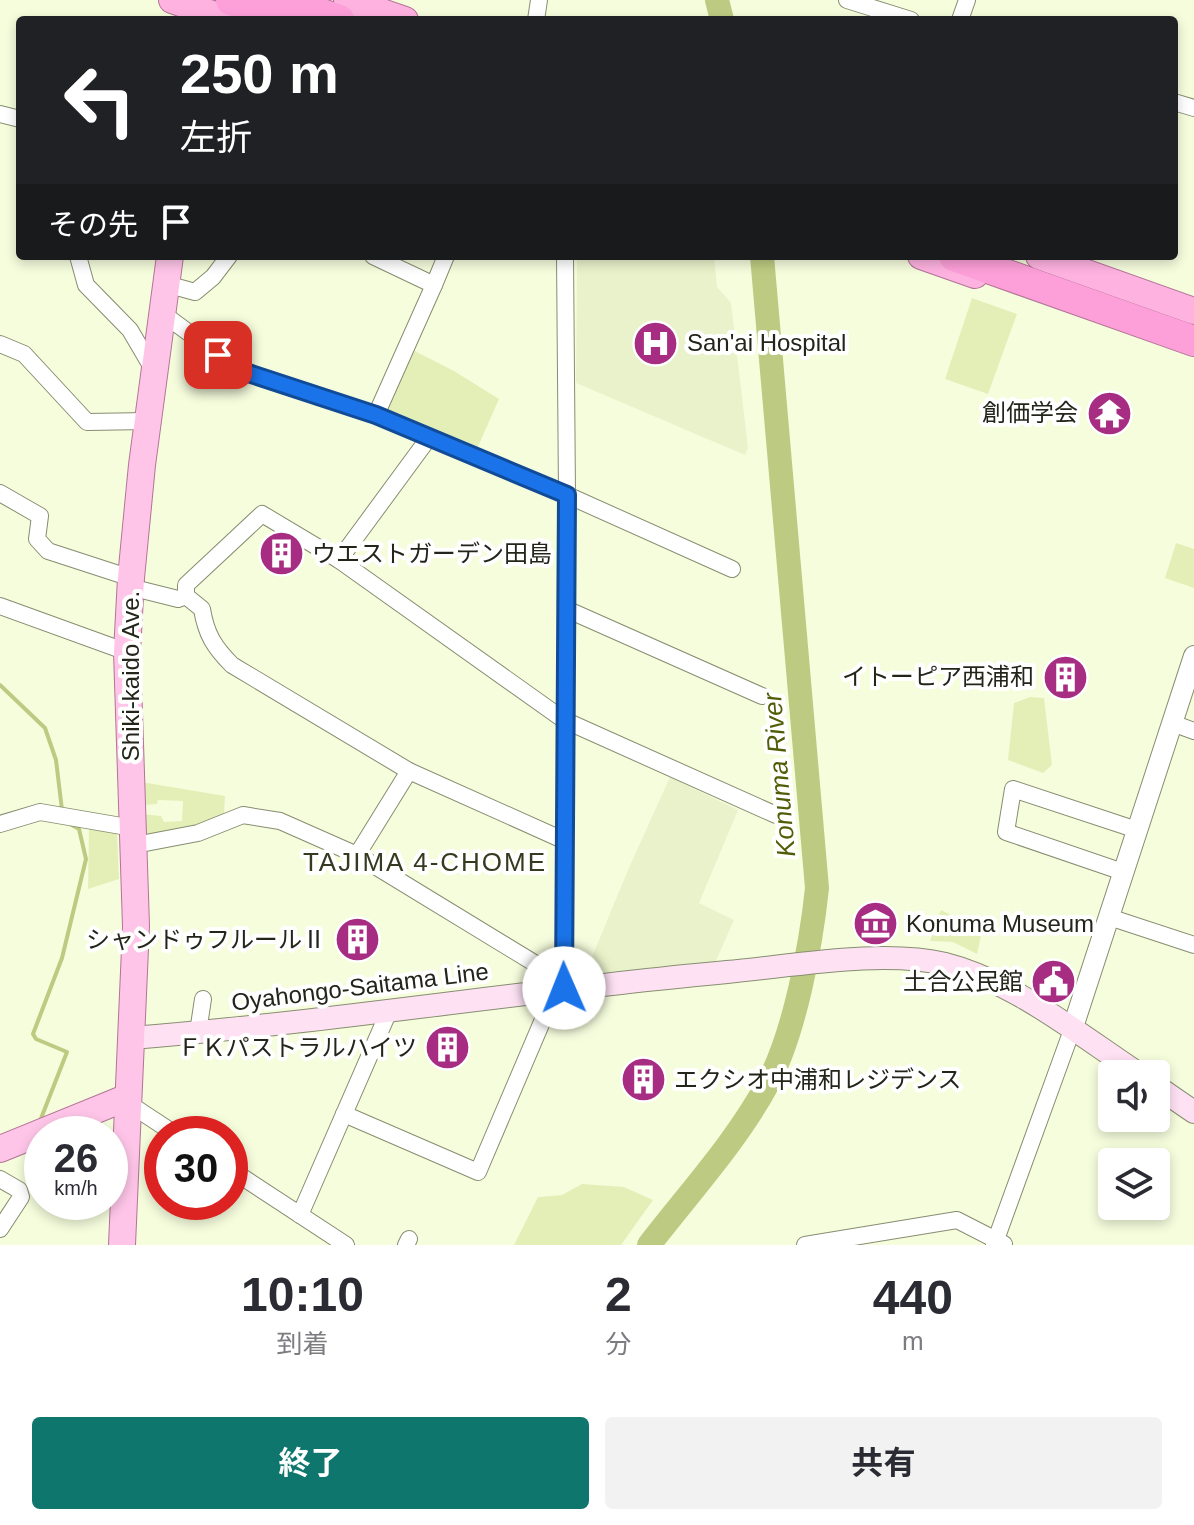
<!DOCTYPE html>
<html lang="ja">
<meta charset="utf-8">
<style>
body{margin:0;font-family:Helvetica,"Noto Sans JP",sans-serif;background:#f2f2f3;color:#2b2b33;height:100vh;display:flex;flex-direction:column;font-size:30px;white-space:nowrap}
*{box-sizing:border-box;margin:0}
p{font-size:26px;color:#7c7c81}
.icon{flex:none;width:44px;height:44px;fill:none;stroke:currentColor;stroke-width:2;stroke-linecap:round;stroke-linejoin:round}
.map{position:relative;height:1245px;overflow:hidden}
.sheet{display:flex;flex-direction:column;background:#fff;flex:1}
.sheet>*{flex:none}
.banner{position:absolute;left:16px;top:16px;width:1162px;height:244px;border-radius:8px;box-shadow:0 4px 12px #0003;background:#202124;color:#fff;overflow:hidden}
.tools{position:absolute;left:1098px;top:1060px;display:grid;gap:16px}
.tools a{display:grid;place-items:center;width:72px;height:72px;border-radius:8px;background:#fff;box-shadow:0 4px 12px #0003;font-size:40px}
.speed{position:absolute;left:24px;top:1116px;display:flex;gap:16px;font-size:40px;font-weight:700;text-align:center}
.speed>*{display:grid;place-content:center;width:104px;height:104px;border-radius:50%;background:#fff;box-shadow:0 4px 12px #0003;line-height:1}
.speed small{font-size:20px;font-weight:400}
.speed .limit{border:12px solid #d22;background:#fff;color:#111}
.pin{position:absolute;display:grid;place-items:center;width:68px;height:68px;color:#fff;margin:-34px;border-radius:16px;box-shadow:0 4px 12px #0006}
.me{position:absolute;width:88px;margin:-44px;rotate:359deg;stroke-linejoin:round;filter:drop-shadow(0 0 6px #0008)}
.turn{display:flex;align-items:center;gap:28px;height:168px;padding:0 32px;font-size:36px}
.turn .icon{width:104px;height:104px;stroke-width:2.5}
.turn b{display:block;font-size:56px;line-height:68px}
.then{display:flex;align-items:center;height:76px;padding:0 32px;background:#0003;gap:16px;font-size:30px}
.eta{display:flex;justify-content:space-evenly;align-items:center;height:136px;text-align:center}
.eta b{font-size:48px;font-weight:700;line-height:56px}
.primary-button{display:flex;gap:16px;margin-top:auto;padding:16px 32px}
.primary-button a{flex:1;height:92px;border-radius:8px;background:#0f766e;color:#fff;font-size:32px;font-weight:700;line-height:92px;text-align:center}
.primary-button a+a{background:#f2f2f3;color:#2b2b33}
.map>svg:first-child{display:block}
.built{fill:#eaf2cb}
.green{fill:#e4efb8}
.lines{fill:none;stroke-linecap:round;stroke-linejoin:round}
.stream{stroke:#bdcb82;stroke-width:4}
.river{stroke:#bdcb82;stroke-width:24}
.minor-casing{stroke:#878d70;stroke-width:18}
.tertiary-casing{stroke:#878d70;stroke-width:22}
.secondary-casing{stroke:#878d70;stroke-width:24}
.primary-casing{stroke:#b17496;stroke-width:28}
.trunk-casing{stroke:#b17496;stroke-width:28}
.motorway-casing{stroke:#b17496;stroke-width:32}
.minor{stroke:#fff;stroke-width:16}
.tertiary{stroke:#fff;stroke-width:20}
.secondary{stroke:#fee2f4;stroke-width:22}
.primary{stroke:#fec5e8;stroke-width:26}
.trunk{stroke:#feb2e0;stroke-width:26}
.motorway{stroke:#fd9fd9;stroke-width:30}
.route-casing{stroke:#114b97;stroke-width:20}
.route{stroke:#1a73e8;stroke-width:14}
.labels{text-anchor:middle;stroke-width:8;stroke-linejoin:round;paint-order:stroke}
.poi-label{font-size:24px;fill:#23251a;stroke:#fff;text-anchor:end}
.street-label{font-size:24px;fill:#23251a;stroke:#fff}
.water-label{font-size:26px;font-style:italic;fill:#525d07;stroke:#fff}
.neighbourhood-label{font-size:26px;letter-spacing:2px;fill:#353a20;stroke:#fff}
</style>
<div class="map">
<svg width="1194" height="1245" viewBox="0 0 1194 1245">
<rect width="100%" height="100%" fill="#f6fddd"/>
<!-- built -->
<g class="built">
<path d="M 577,256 L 714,256 L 717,287 L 731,303 L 748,448 L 745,455 L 576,383 Z"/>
<path d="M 670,777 L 738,810 L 699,903 L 734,920 L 715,963 L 585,974 L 628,870 Z"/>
</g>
<!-- green -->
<g class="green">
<path d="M 972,298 L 1017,314 L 988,394 L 945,379 Z"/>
<path d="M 411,349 L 454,371 L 499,399 L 476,451 L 387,415 L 384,408 Z"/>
<path d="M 1176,543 L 1194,549 L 1194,588 L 1165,578 Z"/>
<path d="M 1030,697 L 1044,698 L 1052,765 L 1043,773 L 1008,760 L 1014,703 Z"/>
<path d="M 141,782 L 225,796 L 224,814 L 198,827 L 143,837 L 142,814 L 161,816 L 164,822 L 182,821 L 183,801 L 158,800 L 157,804 L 142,805 Z"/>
<path d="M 89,826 L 117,832 L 119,879 L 88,889 Z"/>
<path d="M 941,910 L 982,931 L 977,954 L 953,942 L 930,941 Z"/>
<path d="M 582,1184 L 624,1187 L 653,1200 L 621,1245 L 514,1245 L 538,1197 L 562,1195 Z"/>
</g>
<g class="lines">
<!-- stream -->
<g class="stream">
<path d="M 0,685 L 45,728 L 56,760 L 62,810"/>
<path d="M 40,1121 L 67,1052 L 36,1039 L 33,1034 L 62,958 L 86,859 L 79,829 L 70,824"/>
</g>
<!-- river -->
<g class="river">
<path d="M 717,0 L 722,20"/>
<path d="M 649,1245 C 689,1193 737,1141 768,1083 C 795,1032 811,945 817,888 L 762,256"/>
</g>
<defs>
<g id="minor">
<path d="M 847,0 L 911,20"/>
<path d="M 536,20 L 539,0"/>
<path d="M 960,20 L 967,0"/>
<path d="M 1174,102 L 1194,108"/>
<path d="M 0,114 L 20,119"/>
<path d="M 78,256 L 86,285 L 130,330 L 154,371"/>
<path d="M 373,256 L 434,285 L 376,415"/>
<path d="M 166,284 L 195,292 L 213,277 L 229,256"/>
<path d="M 434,285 L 446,256"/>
<path d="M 162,313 L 239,370 L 376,415 L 567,495 L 732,569"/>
<path d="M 0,344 L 24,354 L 87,422 L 147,421"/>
<path d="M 0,493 L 40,516 L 37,539 L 48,551 L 131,578"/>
<path d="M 339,560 L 428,439"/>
<path d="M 130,587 L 178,599 L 186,596 L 202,609 C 206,634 214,647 232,665 L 409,771 L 563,840"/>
<path d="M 186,596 L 186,585 L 262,514 L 339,560 L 564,720 L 776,815"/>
<path d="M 0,606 L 127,652"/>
<path d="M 566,609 L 762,696"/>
<path d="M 1172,723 L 1194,731"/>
<path d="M 0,824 L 40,812 L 133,828"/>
<path d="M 135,845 L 198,833 L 243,815 L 280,821 L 357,855 L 562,980"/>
<path d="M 357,855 L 409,771"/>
<path d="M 1123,872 L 1006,832 L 1013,789 L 1137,830"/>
<path d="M 1109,917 L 1194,945"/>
<path d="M 564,988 L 567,495 L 565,256"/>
<path d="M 198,1032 L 203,999"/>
<path d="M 128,1103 L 175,1134"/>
<path d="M 344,1114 L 478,1172 L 556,989"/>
<path d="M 230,1169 L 346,1245"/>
<path d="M 0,1179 L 19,1190 L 21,1197 L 0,1229"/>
<path d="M 300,1215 L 389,1011"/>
<path d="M 406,1245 L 409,1239"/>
<path d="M 805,1245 L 957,1220 L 1004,1244"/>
<path d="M 994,1245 L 1072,1030"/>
</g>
<path id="tertiary" d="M 1072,1030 L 1194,656"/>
<g id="secondary">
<path d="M 132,1038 C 331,1022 528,990 727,972 C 793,966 882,949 945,964 C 1013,981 1080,1035 1139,1074"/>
<path d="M 1156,1086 L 1194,1112"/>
</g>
<g id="primary">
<path d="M 0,1149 L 128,1097"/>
<path d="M 122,1245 L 136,926 L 127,652 L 131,578 L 142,465 L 170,256"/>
</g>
<g id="trunk">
<path d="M 172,0 L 229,20"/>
<path d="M 347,0 L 405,20"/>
<path d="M 921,256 L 975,275"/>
<path d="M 1039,256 L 1194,311"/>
</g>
<g id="motorway">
<path d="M 231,0 L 287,20"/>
<path d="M 282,0 L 339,20"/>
<path d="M 954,256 L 1194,341"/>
</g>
</defs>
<!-- minor casing -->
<use href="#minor" class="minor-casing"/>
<!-- tertiary casing -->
<use href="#tertiary" class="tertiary-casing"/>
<!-- secondary casing -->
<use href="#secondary" class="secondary-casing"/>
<!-- primary casing -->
<use href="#primary" class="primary-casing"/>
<!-- trunk casing -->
<use href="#trunk" class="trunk-casing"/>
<!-- motorway casing -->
<use href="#motorway" class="motorway-casing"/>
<!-- minor -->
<use href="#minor" class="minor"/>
<!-- tertiary -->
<use href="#tertiary" class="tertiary"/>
<!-- secondary -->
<use href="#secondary" class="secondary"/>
<!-- primary -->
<use href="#primary" class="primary"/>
<!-- trunk -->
<use href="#trunk" class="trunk"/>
<!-- motorway -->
<use href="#motorway" class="motorway"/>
</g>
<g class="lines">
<defs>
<path id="route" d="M 218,355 L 239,370 L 376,415 L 567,495 L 564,988"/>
</defs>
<!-- route casing -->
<use href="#route" class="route-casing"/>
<!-- route -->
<use href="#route" class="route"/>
</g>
<!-- icons -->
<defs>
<symbol id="hospital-disc" viewBox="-11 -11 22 22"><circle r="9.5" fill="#a72d82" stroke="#fff"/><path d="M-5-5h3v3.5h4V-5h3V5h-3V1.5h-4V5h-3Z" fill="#fff"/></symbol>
<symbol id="temple-disc" viewBox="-11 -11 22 22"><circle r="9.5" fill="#a72d82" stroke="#fff"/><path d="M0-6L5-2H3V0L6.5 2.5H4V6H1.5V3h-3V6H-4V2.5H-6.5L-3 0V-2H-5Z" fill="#fff"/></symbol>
<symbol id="building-disc" viewBox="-11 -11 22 22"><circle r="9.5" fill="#a72d82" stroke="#fff"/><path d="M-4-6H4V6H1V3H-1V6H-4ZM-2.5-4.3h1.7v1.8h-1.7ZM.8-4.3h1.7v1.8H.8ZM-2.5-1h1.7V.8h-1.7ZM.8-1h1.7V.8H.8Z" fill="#fff"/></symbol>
<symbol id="museum-disc" viewBox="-11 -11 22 22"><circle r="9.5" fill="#a72d82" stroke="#fff"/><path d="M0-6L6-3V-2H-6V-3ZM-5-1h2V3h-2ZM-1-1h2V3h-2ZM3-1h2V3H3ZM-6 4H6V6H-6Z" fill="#fff"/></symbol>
<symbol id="civic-disc" viewBox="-11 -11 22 22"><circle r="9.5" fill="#a72d82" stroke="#fff"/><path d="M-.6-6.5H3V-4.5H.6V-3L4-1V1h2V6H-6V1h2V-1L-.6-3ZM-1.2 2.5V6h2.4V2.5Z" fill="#fff"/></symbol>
</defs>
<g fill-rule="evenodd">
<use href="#hospital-disc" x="630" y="318" width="51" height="51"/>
<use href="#temple-disc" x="1084" y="388" width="51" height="51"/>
<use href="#building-disc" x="256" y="528" width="51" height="51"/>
<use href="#building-disc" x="1040" y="652" width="51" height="51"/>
<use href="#museum-disc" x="850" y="898" width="51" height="51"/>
<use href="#building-disc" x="332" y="914" width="51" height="51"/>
<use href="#civic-disc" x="1028" y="956" width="51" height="51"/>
<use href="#building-disc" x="422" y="1022" width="51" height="51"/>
<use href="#building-disc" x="618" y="1054" width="51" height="51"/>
</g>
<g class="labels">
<!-- poi labels -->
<g class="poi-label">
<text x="687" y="351" text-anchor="start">San'ai Hospital</text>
<text x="1078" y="421">創価学会</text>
<text x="312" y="562" text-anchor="start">ウエストガーデン田島</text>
<text x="1034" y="685">イトーピア西浦和</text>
<text x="906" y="932" text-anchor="start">Konuma Museum</text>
<text x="326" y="948">シャンドゥフルールⅡ</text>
<text x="1023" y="990">土合公民館</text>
<text x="417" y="1056">ＦＫパストラルハイツ</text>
<text x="674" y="1088" text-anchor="start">エクシオ中浦和レジデンス</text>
</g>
<!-- street labels -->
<g class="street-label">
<text transform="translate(131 676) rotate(-90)" y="8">Shiki-kaido Ave.</text>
<text transform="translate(360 987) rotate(-7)" y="8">Oyahongo-Saitama Line</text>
</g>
<!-- water labels -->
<g class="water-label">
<text transform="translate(779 775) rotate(-95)" y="9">Konuma River</text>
</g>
<!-- neighbourhood labels -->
<g class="neighbourhood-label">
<text x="425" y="871">TAJIMA 4-CHOME</text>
</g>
</g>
</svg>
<div class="tools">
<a><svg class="icon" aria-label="sound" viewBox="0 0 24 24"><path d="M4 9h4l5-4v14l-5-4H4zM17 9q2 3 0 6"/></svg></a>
<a><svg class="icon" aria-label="layers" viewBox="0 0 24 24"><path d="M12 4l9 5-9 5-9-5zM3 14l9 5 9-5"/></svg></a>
</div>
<div class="speed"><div>26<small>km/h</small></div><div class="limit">30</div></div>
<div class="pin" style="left:218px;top:355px;background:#d93025"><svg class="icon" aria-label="arrive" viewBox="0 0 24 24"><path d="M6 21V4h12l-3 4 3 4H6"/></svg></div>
<svg class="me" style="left:564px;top:988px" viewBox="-20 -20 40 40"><circle r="19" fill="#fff"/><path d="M0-13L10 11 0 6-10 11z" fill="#1a73e8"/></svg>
<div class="banner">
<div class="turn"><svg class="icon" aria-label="left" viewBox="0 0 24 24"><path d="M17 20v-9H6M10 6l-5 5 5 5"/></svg><div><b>250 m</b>左折</div></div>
<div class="then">その先<svg class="icon" aria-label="arrive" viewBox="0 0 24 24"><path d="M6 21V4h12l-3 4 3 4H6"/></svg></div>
</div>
</div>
<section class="sheet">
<div class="eta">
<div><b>10:10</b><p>到着</p></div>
<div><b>2</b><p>分</p></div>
<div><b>440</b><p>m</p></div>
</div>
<div class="primary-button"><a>終了</a><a>共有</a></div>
</section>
